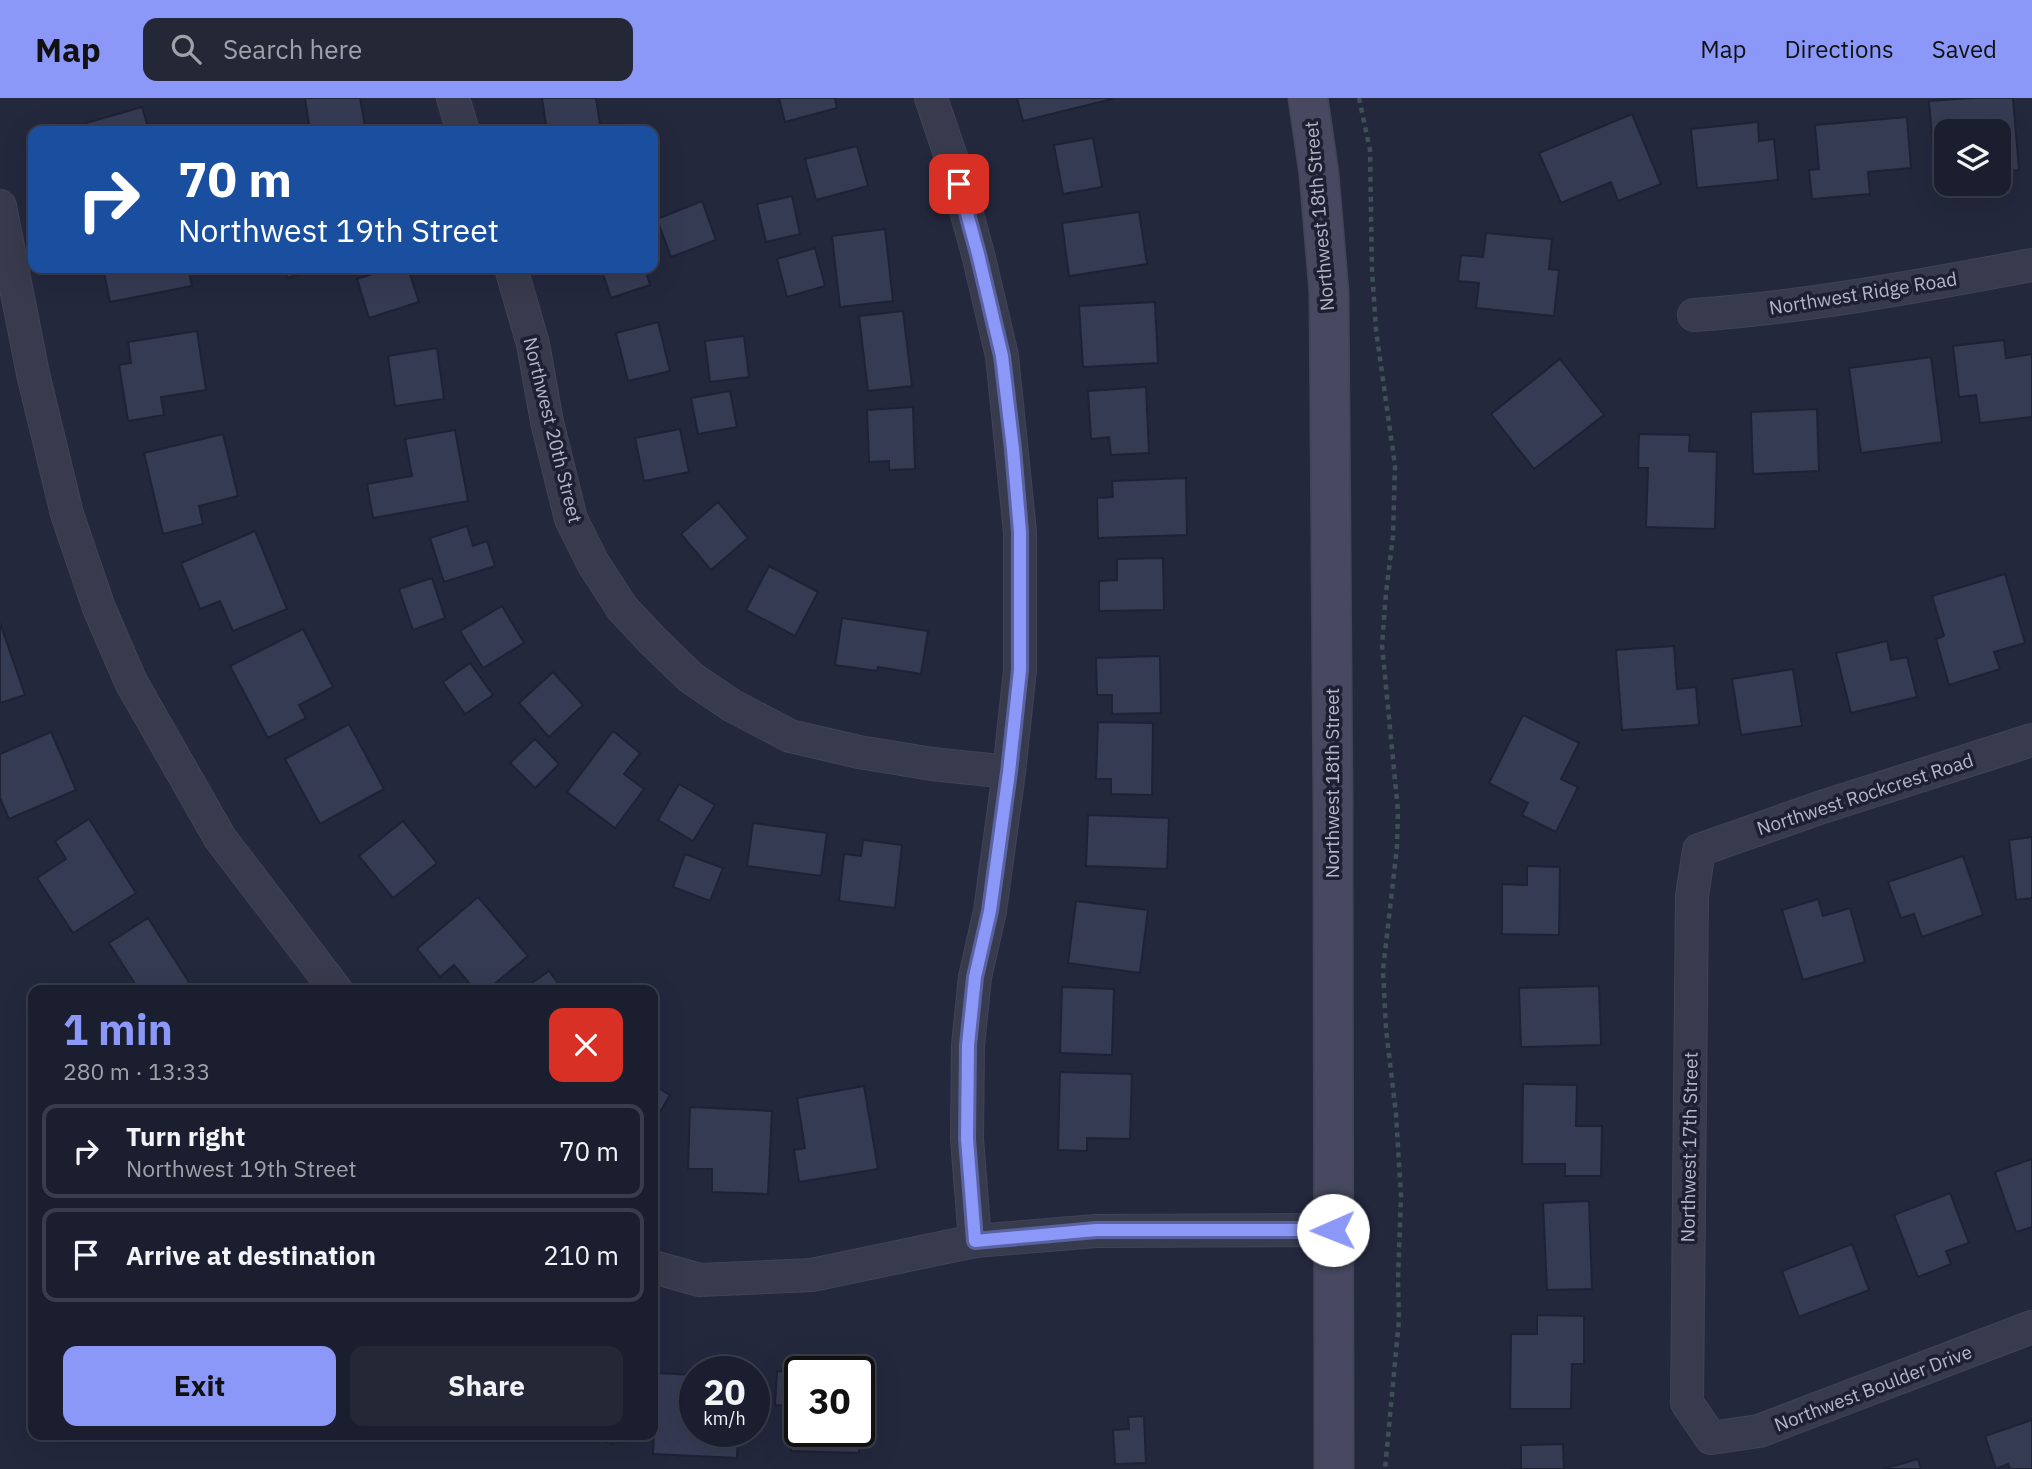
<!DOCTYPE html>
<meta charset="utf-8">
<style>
body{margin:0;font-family:"IBM Plex Sans",sans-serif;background:#242736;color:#f1f3f6;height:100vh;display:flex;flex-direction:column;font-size:26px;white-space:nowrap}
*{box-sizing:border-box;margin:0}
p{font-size:23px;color:#a0a2aa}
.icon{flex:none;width:38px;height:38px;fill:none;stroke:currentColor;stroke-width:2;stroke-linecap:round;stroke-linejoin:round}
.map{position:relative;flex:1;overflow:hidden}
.sheet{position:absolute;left:28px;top:887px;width:630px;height:455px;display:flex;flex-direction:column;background:#1b1e2e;border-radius:14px;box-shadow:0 7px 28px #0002,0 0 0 2px #393c4a}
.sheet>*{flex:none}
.banner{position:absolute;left:28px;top:28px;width:630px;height:147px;border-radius:14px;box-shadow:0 7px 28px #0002,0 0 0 2px #393c4a;background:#1a4fa0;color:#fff;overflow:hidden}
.tools{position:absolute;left:1934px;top:21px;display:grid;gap:14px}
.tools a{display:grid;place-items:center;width:77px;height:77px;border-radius:14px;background:#1b1e2e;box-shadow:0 7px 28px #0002,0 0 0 2px #393c4a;font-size:35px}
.speed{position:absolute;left:679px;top:1258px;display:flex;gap:14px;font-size:35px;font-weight:700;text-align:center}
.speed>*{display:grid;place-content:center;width:91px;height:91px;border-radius:50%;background:#1b1e2e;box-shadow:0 7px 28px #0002,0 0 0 2px #393c4a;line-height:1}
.speed small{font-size:18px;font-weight:400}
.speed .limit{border:4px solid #111;border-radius:10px;background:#fff;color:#111}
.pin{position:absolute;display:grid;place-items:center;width:60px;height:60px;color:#fff;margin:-30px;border-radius:14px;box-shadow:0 4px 10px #0006}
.me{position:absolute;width:77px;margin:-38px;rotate:269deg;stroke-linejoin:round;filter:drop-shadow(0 0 5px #0008)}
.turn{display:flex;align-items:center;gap:24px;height:147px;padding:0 35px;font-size:32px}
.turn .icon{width:91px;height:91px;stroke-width:2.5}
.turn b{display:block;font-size:49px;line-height:60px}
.round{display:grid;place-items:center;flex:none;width:74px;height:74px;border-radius:14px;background:#242736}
.headline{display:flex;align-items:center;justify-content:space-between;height:119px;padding:0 35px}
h1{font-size:42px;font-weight:700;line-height:52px;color:#8b98f7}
.action{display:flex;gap:14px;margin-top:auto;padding:14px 35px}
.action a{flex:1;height:80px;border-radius:14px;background:#8b98f7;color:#111;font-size:28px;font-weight:700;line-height:80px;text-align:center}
.action a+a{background:#242736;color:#f1f3f6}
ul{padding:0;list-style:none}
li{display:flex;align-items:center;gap:21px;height:94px;margin:0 14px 10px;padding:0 21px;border:4px solid #393c4a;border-radius:14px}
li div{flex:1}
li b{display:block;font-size:26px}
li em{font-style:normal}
header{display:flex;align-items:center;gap:42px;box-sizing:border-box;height:98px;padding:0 35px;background:#8b98f7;color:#111}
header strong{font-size:33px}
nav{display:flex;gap:38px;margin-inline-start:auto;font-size:24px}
.search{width:490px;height:63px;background:#242736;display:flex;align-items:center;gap:18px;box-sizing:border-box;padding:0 24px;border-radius:14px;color:#a0a2aa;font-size:26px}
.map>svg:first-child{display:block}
.building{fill:#363b54;stroke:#1f2234;stroke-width:2}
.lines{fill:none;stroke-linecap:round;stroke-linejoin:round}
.street-casing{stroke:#414456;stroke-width:34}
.secondary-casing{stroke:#414456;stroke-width:41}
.path{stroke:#3f4f56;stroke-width:4.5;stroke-dasharray:5 5;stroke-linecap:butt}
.street{stroke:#383b4d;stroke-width:32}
.secondary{stroke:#464960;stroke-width:38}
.route-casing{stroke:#5a63a1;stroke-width:18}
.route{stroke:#8b98f7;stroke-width:12}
.labels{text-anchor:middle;stroke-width:7;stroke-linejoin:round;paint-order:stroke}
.street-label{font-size:19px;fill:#b4b7c9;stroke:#1d2032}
</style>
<header>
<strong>Map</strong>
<div class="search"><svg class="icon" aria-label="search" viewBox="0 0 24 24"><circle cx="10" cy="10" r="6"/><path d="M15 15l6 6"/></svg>Search here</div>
<nav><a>Map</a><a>Directions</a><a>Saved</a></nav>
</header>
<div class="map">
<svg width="2032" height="1371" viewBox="0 0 2032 1371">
<rect width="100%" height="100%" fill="#24283d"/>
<!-- building -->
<g class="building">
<path d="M 305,0 L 360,0 L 365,28 L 331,33 L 310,33 Z"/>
<path d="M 542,0 L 596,0 L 601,33 L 547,33 Z"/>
<path d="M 779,0 L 835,0 L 837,10 L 785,24 Z"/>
<path d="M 1017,0 L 1111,0 L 1112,1 L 1023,23 Z"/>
<path d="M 1972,0 L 2013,0 L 2019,72 L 1998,74 L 1998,33 L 1946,33 L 1946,66 L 1934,66 L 1929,3 Z"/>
<path d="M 142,9 L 149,33 L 70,33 L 69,30 Z"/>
<path d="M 1632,16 L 1661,86 L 1618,103 L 1611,84 L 1561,105 L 1539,55 Z"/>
<path d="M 1907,19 L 1911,70 L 1868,74 L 1870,96 L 1812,101 L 1809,72 L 1819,71 L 1815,27 Z"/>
<path d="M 1758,24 L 1759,43 L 1774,41 L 1778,82 L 1697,90 L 1691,31 Z"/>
<path d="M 1093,40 L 1102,89 L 1063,96 L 1054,47 Z"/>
<path d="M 857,48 L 868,88 L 816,102 L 805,61 Z"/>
<path d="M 792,98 L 800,136 L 766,144 L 757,106 Z"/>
<path d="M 702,103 L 716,142 L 671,159 L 657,121 Z"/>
<path d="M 1139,114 L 1147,166 L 1069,178 L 1062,125 Z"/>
<path d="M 885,131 L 893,203 L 840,209 L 832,138 Z"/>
<path d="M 1486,135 L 1552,141 L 1549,171 L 1559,172 L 1554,218 L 1476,210 L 1479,185 L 1458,183 L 1461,157 L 1483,159 Z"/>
<path d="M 815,150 L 825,188 L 787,199 L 777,161 Z"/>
<path d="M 103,170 L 188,170 L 192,188 L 110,204 Z"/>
<path d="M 284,170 L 317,170 L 288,180 Z"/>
<path d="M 392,170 L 408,170 L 419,204 L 369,220 L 357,181 Z"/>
<path d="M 601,170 L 645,170 L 650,187 L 611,200 Z"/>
<path d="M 1155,204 L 1158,265 L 1083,269 L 1079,208 Z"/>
<path d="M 903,213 L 912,288 L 868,293 L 859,218 Z"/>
<path d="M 658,224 L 670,273 L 628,283 L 616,235 Z"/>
<path d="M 197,233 L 206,292 L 161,299 L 164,317 L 128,323 L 119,267 L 131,265 L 128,244 Z"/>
<path d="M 744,238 L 749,279 L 710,284 L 705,243 Z"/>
<path d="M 2004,242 L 2006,260 L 2032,256 L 2032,319 L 1980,325 L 1976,297 L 1959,299 L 1953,248 Z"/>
<path d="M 437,250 L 444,301 L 395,308 L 388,258 Z"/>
<path d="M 1931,259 L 1942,344 L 1861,355 L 1849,270 Z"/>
<path d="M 1560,261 L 1604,317 L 1534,371 L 1491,316 Z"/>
<path d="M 1146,289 L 1149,355 L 1111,357 L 1109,339 L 1091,341 L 1088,293 Z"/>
<path d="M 730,293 L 737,329 L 698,336 L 691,300 Z"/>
<path d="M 913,309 L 915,371 L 889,372 L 889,363 L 869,364 L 867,312 Z"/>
<path d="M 1817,311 L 1819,373 L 1753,376 L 1751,314 Z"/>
<path d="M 680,331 L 689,374 L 644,383 L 635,340 Z"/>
<path d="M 455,332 L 468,403 L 373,420 L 367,386 L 412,378 L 405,341 Z"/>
<path d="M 223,336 L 238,398 L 199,408 L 203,426 L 163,436 L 144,355 Z"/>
<path d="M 1639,336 L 1690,337 L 1689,353 L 1717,354 L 1715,431 L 1646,429 L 1648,370 L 1638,370 Z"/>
<path d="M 1186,380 L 1187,437 L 1098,440 L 1097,400 L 1113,399 L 1112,383 Z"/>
<path d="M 718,404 L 748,440 L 711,472 L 681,436 Z"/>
<path d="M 467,428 L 473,448 L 487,443 L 495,468 L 444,484 L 430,440 Z"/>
<path d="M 255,433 L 287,511 L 233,533 L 220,503 L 200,511 L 181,465 Z"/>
<path d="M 1163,460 L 1164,512 L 1099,513 L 1099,483 L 1117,482 L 1117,461 Z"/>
<path d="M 769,468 L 818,494 L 795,538 L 746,512 Z"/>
<path d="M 2005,476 L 2025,545 L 1994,554 L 2000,571 L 1949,587 L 1936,541 L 1944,538 L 1932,498 Z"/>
<path d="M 432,480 L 445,520 L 413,532 L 399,491 Z"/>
<path d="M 502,508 L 524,545 L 483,570 L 460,533 Z"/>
<path d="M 842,520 L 928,533 L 921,576 L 878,569 L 877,573 L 835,567 Z"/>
<path d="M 0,525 L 25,597 L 0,605 Z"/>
<path d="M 303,531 L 333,589 L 299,607 L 306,620 L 268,640 L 230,568 Z"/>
<path d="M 1887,543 L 1891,562 L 1907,559 L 1917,599 L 1851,615 L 1836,555 Z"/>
<path d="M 1674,548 L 1677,591 L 1696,589 L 1699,627 L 1622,632 L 1616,552 Z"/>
<path d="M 1160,558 L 1161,615 L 1112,616 L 1112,597 L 1097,597 L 1096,560 Z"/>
<path d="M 470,565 L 493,597 L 465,616 L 443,584 Z"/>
<path d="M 1793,571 L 1802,628 L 1741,637 L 1732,581 Z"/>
<path d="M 553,574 L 583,607 L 549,639 L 519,605 Z"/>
<path d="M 1523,617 L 1579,645 L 1561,681 L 1578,689 L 1556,734 L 1522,717 L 1528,705 L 1489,685 Z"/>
<path d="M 1098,624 L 1153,625 L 1152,697 L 1111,696 L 1111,681 L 1096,681 Z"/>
<path d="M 349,626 L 384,691 L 320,726 L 285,661 Z"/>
<path d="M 613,633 L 640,655 L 624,676 L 644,691 L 615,730 L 567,694 Z"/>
<path d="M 51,634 L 76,692 L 9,721 L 0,700 L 0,656 Z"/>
<path d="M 535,641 L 559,666 L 535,690 L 510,665 Z"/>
<path d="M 679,686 L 715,707 L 693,743 L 658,722 Z"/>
<path d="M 1088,717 L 1169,720 L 1167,771 L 1086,768 Z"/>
<path d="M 89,721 L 136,795 L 73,835 L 37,780 L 66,761 L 55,743 Z"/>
<path d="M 403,723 L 437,765 L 393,800 L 359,758 Z"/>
<path d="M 753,725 L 827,735 L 821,778 L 747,768 Z"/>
<path d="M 2032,739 L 2032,800 L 2016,802 L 2009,742 Z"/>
<path d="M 863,742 L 902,747 L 895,810 L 839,803 L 844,756 L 861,758 Z"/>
<path d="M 685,756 L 723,770 L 710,803 L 673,789 Z"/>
<path d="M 1963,758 L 1983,817 L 1922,839 L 1914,816 L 1901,820 L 1888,784 Z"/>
<path d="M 1527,768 L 1560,769 L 1559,837 L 1502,836 L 1502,786 L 1527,787 Z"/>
<path d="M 478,799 L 528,858 L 487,892 L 475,892 L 454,867 L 440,879 L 417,851 Z"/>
<path d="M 1818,801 L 1823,818 L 1850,810 L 1865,864 L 1803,882 L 1782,812 Z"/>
<path d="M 1076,803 L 1148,812 L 1140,875 L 1068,865 Z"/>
<path d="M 148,820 L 194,892 L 139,892 L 109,845 Z"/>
<path d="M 549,873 L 563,892 L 522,892 Z"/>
<path d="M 1599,888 L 1601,947 L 1521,949 L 1519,890 Z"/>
<path d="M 1062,889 L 1114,891 L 1112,957 L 1060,955 Z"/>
<path d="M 1060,974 L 1132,976 L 1130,1041 L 1087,1040 L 1087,1053 L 1058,1052 Z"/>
<path d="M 1523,986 L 1577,987 L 1576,1028 L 1602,1028 L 1601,1078 L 1565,1078 L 1565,1066 L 1522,1066 Z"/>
<path d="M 653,987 L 670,997 L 653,1026 Z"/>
<path d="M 864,988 L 878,1071 L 799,1084 L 794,1052 L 805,1050 L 797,1000 Z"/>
<path d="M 690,1009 L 772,1013 L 768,1096 L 712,1094 L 712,1071 L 688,1071 Z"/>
<path d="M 2032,1061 L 2032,1129 L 2016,1134 L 1995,1074 Z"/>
<path d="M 1950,1095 L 1969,1145 L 1946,1153 L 1951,1166 L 1918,1179 L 1894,1117 Z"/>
<path d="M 1589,1103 L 1592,1191 L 1547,1192 L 1543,1105 Z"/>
<path d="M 1852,1146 L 1869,1192 L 1799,1219 L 1782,1173 Z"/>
<path d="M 1537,1217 L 1584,1218 L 1584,1266 L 1572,1266 L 1571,1311 L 1510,1311 L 1511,1236 L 1537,1236 Z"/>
<path d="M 777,1273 L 811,1274 L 800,1274 L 800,1334 L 859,1334 L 859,1275 L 861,1275 L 859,1355 L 791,1353 L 792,1308 L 775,1307 Z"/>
<path d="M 657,1275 L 695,1277 L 695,1334 L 738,1334 L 737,1360 L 653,1356 Z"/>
<path d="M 1144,1318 L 1146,1365 L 1115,1366 L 1113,1332 L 1129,1331 L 1128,1319 Z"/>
<path d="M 2032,1322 L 2032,1371 L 2010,1371 L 2008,1366 L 1996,1371 L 1985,1338 Z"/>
<path d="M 584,1337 L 615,1337 L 613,1346 Z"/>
<path d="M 1563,1346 L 1564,1371 L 1510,1371 L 1521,1371 L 1521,1347 Z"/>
<path d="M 1918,1361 L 1921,1371 L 1883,1371 Z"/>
</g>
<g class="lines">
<defs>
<g id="street">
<path d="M 453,0 L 463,33"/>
<path d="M 931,0 L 952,62 L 978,156 L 1002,258 L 1020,434 L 1020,572 L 1009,674 L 990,813 L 975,879 L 968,947 L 967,1041 L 975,1143"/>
<path d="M 0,108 L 33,276 L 67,416 L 99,510 L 131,584 L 220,740 L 336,892"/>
<path d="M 511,170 L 533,246 L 547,324 L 571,421 L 593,465 L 622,510 L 652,542 L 690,579 L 731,607 L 790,638 L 859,654 L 932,666 L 1009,674"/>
<path d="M 1694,217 C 1808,209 1920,188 2032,167"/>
<path d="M 2032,642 L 1822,709 L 1699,752 L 1692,798 L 1687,1305 L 1711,1340 L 1759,1333 L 2032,1229"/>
<path d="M 653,1169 L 700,1182 L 812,1177 L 975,1143 L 1096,1133 L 1333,1132"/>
</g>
<path id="secondary" d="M 1308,0 L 1319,76 L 1329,194 L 1333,707 L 1334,1371"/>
</defs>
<!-- street casing -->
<use href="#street" class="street-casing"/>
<!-- secondary casing -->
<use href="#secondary" class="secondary-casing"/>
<!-- path -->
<path class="path" d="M 1359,0 L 1370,52 L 1372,172 L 1376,232 L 1395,368 L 1393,438 L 1386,495 L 1382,547 L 1398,713 L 1397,749 L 1383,872 L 1386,931 L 1396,1016 L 1401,1098 L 1398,1182 L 1399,1222 L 1385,1371"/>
<!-- street -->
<use href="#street" class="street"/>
<!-- secondary -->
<use href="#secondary" class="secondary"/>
</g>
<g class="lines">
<defs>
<path id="route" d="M 959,86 L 978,156 L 1002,258 L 1013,351 L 1020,434 L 1020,572 L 1009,674 L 990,813 L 975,879 L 968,947 L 967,1041 L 975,1143 L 1096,1132 L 1333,1132"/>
</defs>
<!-- route casing -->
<use href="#route" class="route-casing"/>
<!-- route -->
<use href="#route" class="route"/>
</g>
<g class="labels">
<!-- street labels -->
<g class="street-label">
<text transform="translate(1319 118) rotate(-95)" y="7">Northwest 18th Street</text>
<text transform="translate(1863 195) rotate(-9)" y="7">Northwest Ridge Road</text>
<text transform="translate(553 332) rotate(76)" y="7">Northwest 20th Street</text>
<text transform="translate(1332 685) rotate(-90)" y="7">Northwest 18th Street</text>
<text transform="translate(1865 696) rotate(-18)" y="7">Northwest Rockcrest Road</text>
<text transform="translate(1689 1049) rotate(-89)" y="7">Northwest 17th Street</text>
<text transform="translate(1873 1290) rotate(-21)" y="7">Northwest Boulder Drive</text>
</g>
</g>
</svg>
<div class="tools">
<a><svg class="icon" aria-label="layers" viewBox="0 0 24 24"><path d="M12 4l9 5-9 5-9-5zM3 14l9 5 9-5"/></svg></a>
</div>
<div class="speed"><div>20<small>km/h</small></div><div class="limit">30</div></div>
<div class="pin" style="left:959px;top:86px;background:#d93025"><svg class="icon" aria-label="arrive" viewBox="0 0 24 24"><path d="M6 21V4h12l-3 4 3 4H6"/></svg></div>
<svg class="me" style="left:1333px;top:1132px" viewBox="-20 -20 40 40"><circle r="19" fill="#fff"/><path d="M0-13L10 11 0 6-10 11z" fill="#8b98f7"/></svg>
<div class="banner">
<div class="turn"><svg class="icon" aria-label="right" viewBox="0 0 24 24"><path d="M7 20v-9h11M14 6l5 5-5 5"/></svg><div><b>70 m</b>Northwest 19th Street</div></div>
</div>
<section class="sheet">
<div class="headline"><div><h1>1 min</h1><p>280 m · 13:33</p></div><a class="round" style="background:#d93025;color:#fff"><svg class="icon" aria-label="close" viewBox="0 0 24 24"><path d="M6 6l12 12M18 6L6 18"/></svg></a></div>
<ul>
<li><svg class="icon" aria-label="right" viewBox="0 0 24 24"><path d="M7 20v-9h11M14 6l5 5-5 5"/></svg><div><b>Turn right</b><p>Northwest 19th Street</p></div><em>70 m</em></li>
<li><svg class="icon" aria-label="arrive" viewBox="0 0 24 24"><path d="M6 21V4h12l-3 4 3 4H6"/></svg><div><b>Arrive at destination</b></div><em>210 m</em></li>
</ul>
<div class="action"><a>Exit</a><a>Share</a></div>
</section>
</div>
